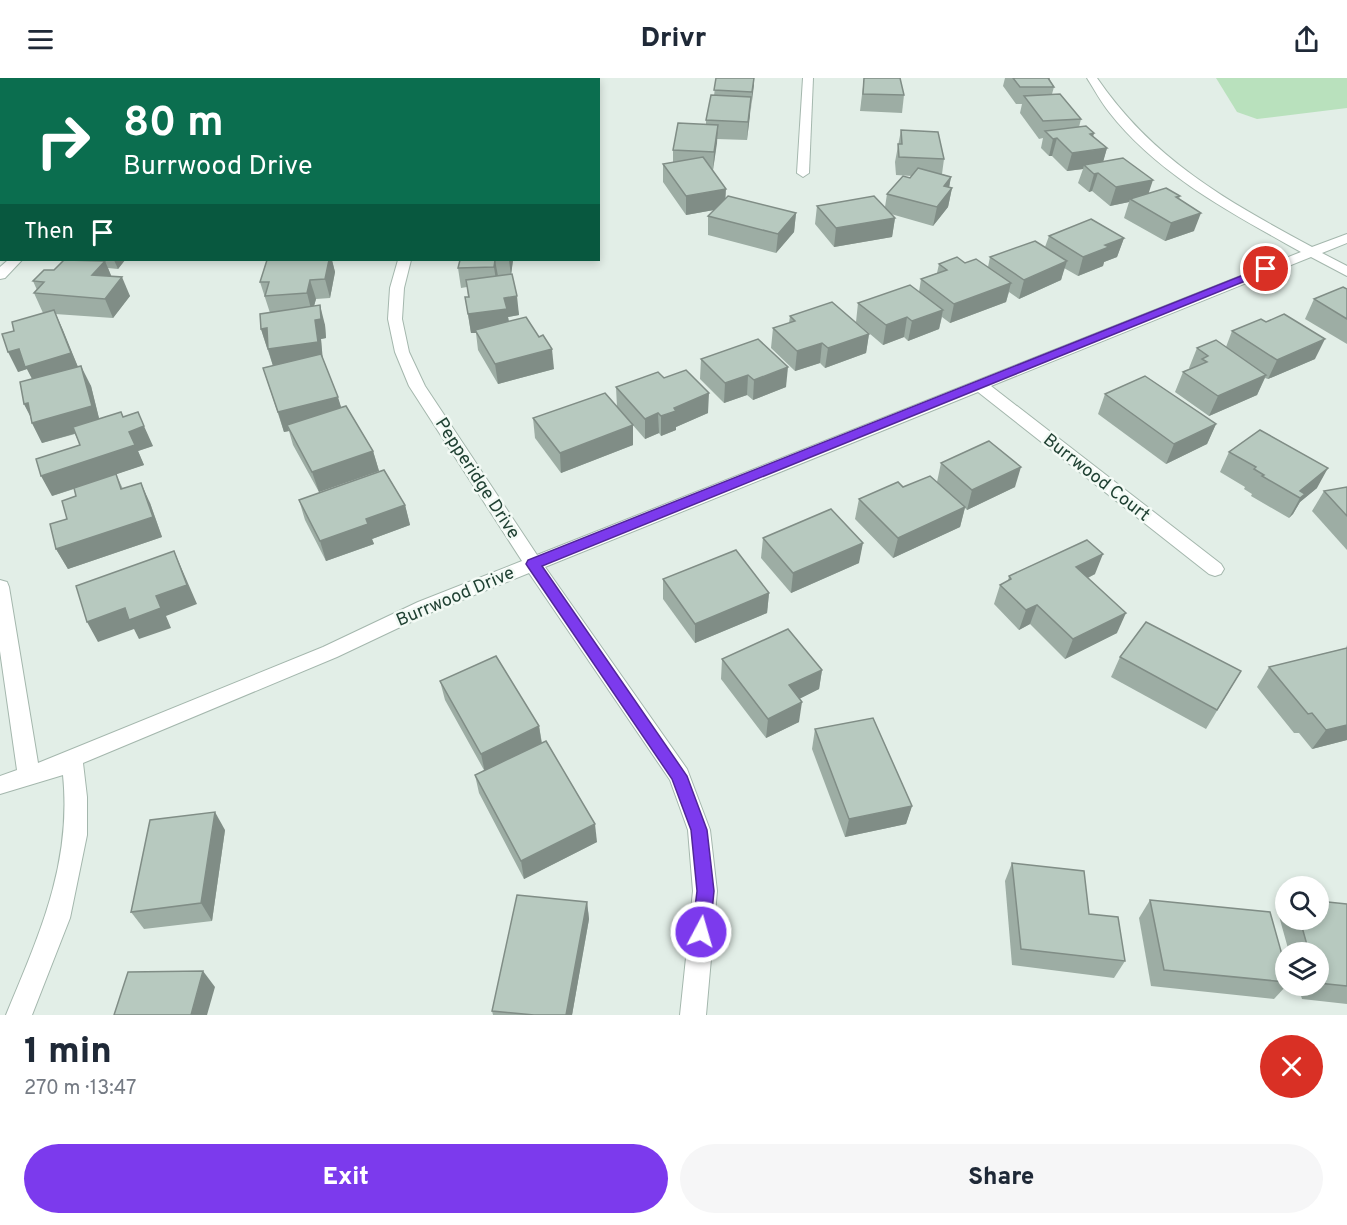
<!DOCTYPE html>
<meta charset="utf-8">
<style>
body{margin:0;font-family:Overpass,sans-serif;background:#f6f6f7;color:#1f2937;height:100vh;display:flex;flex-direction:column;font-size:22px;white-space:nowrap}
*{box-sizing:border-box;margin:0}
p{font-size:20px;color:#747a83}
.icon{flex:none;width:33px;height:33px;fill:none;stroke:currentColor;stroke-width:2;stroke-linecap:round;stroke-linejoin:round}
.map{position:relative;height:937px;overflow:hidden}
.panel{display:flex;flex-direction:column;background:#fff;flex:1}
.panel>*{flex:none}
.guide{position:absolute;left:0px;top:0px;width:600px;height:183px;box-shadow:0 3px 9px #0003;background:#0b6e4f;color:#fff;overflow:hidden}
.controls{position:absolute;left:1275px;top:798px;display:grid;gap:12px}
.controls a{display:grid;place-items:center;width:54px;height:54px;border-radius:50%;background:#fff;box-shadow:0 3px 9px #0003;font-size:30px}
.pin{position:absolute;display:grid;place-items:center;width:51px;height:51px;color:#fff;margin:-26px;border:3px solid #fff;border-radius:50%;box-shadow:0 2px 6px #0007}
.me{position:absolute;width:66px;margin:-33px;rotate:6deg;stroke-linejoin:round;filter:drop-shadow(0 0 4px #0008)}
.turn{display:flex;align-items:center;gap:21px;height:126px;padding:0 24px;font-size:27px}
.turn .icon{width:78px;height:78px;stroke-width:2.5}
.turn b{display:block;font-size:42px;line-height:51px}
.then{display:flex;align-items:center;height:57px;padding:0 24px;background:#0003;gap:12px;font-size:22px}
.round{display:grid;place-items:center;flex:none;width:63px;height:63px;border-radius:32px;background:#f6f6f7}
.overview{display:flex;align-items:center;justify-content:space-between;height:102px;padding:0 24px}
h1{font-size:36px;font-weight:800;line-height:45px}
.action{display:flex;gap:12px;margin-top:auto;padding:12px 24px}
.action a{flex:1;height:69px;border-radius:36px;background:#7c3aed;color:#fff;font-size:24px;font-weight:800;line-height:69px;text-align:center}
.action a+a{background:#f6f6f7;color:#1f2937}
header{display:flex;justify-content:space-between;align-items:center;height:78px;padding:0 24px;background:#fff;font-size:27px;font-weight:800}
.map>svg:first-child{display:block}
.green{fill:#b9e1bd}
.lines{fill:none;stroke-linecap:round;stroke-linejoin:round}
.street-casing{stroke:#a4b7ad;stroke-width:2}
.street{fill:#fff;fill-rule:evenodd}
.wall{fill:#9dada4}
.shaded-wall{fill:#808d86}
.building{fill:#b7c9bf;stroke:#808d86;stroke-width:1.5}
.route{fill:#7c3aed;stroke:#51269a;stroke-width:1.5}
.labels{text-anchor:middle;stroke-width:5;stroke-linejoin:round;paint-order:stroke}
.street-label{font-size:18px;fill:#204133;stroke:#f3faf5}
</style>
<header><svg class="icon" aria-label="menu" viewBox="0 0 24 24"><path d="M4 6h16M4 12h16M4 18h16"/></svg>Drivr<svg class="icon" aria-label="share" viewBox="0 0 24 24"><path d="M12 15V3M7 8l5-5 5 5M5 13v7h14v-7"/></svg></header>
<div class="map">
<svg width="1347" height="937" viewBox="0 0 1347 937">
<rect width="100%" height="100%" fill="#e2eee7"/>
<!-- green -->
<path class="green" d="M 1216,0 L 1347,0 L 1347,30 L 1257,41 L 1237,34 Z"/>
<g class="lines">
<defs>
<g id="street">
<path d="M 184,0 L 195,0 L 183,2 Z"/>
<rect x="489" y="0" width="10" height="2"/>
<path d="M 803,0 L 813,0 L 809,95 L 803,99 L 797,95 Z"/>
<path d="M 1087,0 L 1097,0 C 1153,82 1227,123 1312,169 L 1347,156 L 1347,165 L 1322,175 L 1347,188 L 1347,198 L 1311,179 L 991,308 L 1221,486 L 1224,491 L 1221,496 L 1215,498 L 1209,496 L 978,314 L 545,489 L 687,691 L 710,752 L 717,813 L 706,937 L 680,937 L 693,813 L 688,752 L 670,702 L 529,495 L 432,534 L 337,579 L 83,685 L 87,719 L 87,757 L 70,840 L 32,937 L 6,937 C 39,857 72,786 63,697 L 0,716 L 0,698 L 17,692 L 0,573 L 0,502 L 7,504 L 9,509 L 38,685 L 323,569 L 418,524 L 522,483 L 409,308 L 395,274 L 388,241 L 390,210 L 398,182 L 411,182 L 404,210 L 402,241 L 409,274 L 425,308 L 537,477 L 1301,174 C 1233,136 1158,97 1109,34 C 1101,24 1094,11 1087,0 Z"/>
<path d="M 8,182 L 22,182 L 5,200 L 0,201 L 0,189 Z"/>
</g>
</defs>
<!-- street casing -->
<use href="#street" class="street-casing"/>
<!-- street -->
<use href="#street" class="street"/>
</g>
<!-- wall -->
<g class="wall">
<path d="M 716,0 L 754,0 L 747,62 L 717,61 L 713,92 L 712,92 L 725,120 L 796,135 L 794,154 L 776,175 L 708,157 L 708,138 L 714,132 L 686,137 L 663,104 L 663,86 L 673,84 L 673,72 L 706,46 L 706,42 L 714,18 Z"/>
<path d="M 864,0 L 904,17 L 902,35 L 860,33 Z"/>
<path d="M 1005,0 L 1050,0 L 1050,2 L 1054,9 L 1052,16 L 1081,41 L 1079,49 L 1094,55 L 1093,58 L 1107,70 L 1103,83 L 1149,115 L 1180,118 L 1179,121 L 1194,153 L 1165,163 L 1124,140 L 1129,124 L 1110,128 L 1092,113 L 1089,114 L 1078,105 L 1083,91 L 1067,93 L 1052,78 L 1049,78 L 1041,70 L 1043,60 L 1039,61 L 1020,35 L 1022,26 L 1016,26 L 1003,8 Z"/>
<path d="M 901,52 L 944,81 L 942,96 L 951,99 L 949,110 L 952,110 L 948,129 L 933,148 L 891,136 L 895,140 L 892,159 L 834,169 L 815,146 L 817,128 L 885,129 L 887,116 L 912,98 L 896,97 L 895,84 Z"/>
<path d="M 2,55 L 2,129 L 0,129 L 0,57 Z"/>
<path d="M 1049,158 L 1124,160 L 1117,179 L 1104,184 L 1103,188 L 1078,198 L 1064,190 L 1061,202 L 1019,221 L 1009,214 L 1006,224 L 950,245 L 942,239 L 939,251 L 908,263 L 904,259 L 883,267 L 856,244 L 858,225 L 919,214 L 921,201 L 937,195 L 939,186 L 965,185 L 988,189 L 990,179 L 1045,169 Z"/>
<path d="M 64,182 L 125,182 L 118,191 L 108,190 L 111,198 L 130,218 L 113,240 L 55,236 L 78,289 L 91,308 L 99,341 L 123,339 L 153,368 L 138,373 L 144,387 L 116,396 L 123,411 L 150,425 L 162,459 L 68,491 L 56,471 L 76,418 L 74,411 L 52,418 L 80,367 L 75,356 L 42,365 L 32,345 L 30,338 L 24,326 L 32,301 L 27,291 L 18,294 L 14,253 L 45,235 L 43,235 L 34,215 L 37,212 L 33,203 L 54,192 Z"/>
<path d="M 267,182 L 336,182 L 335,183 L 332,183 L 335,194 L 330,220 L 316,221 L 314,228 L 325,247 L 326,260 L 321,261 L 322,278 L 341,329 L 373,373 L 379,393 L 319,414 L 293,367 L 289,353 L 284,354 L 263,290 L 273,288 L 261,251 L 270,235 L 260,204 Z"/>
<path d="M 460,182 L 513,182 L 511,196 L 519,237 L 508,239 L 509,244 L 554,291 L 498,306 L 478,272 L 476,255 L 471,255 L 465,219 L 468,219 L 467,209 L 461,210 L 458,190 Z"/>
<path d="M 1347,211 L 1347,266 L 1305,241 L 1314,221 Z"/>
<path d="M 790,238 L 869,256 L 866,275 L 825,290 L 820,285 L 795,293 L 771,270 L 773,250 L 789,245 Z"/>
<path d="M 1232,253 L 1315,281 L 1268,301 L 1265,300 L 1257,317 L 1209,338 L 1175,314 L 1183,294 L 1190,291 L 1189,290 L 1197,270 L 1226,269 Z"/>
<path d="M 701,281 L 786,309 L 753,322 L 747,317 L 724,325 L 700,301 Z"/>
<path d="M 664,300 L 708,335 L 676,349 L 676,352 L 661,358 L 659,355 L 645,361 L 617,329 L 616,309 Z"/>
<path d="M 1105,316 L 1216,346 L 1207,366 L 1166,386 L 1098,336 Z"/>
<path d="M 533,340 L 633,367 L 561,395 L 535,360 Z"/>
<path d="M 1229,374 L 1317,410 L 1300,424 L 1293,436 L 1289,440 L 1251,418 L 1252,416 L 1244,411 L 1245,409 L 1220,394 Z"/>
<path d="M 941,385 L 1015,409 L 967,432 L 965,430 L 960,449 L 893,480 L 855,441 L 859,421 L 903,409 L 937,404 Z"/>
<path d="M 1347,409 L 1347,472 L 1312,433 L 1324,413 Z"/>
<path d="M 299,422 L 405,427 L 410,447 L 372,461 L 374,466 L 326,483 L 305,442 Z"/>
<path d="M 763,460 L 859,485 L 791,515 L 761,480 Z"/>
<path d="M 1095,496 L 1088,500 L 1117,555 L 1065,581 L 1030,546 L 1019,552 L 994,526 L 1000,507 L 1008,503 L 1009,498 Z"/>
<path d="M 663,501 L 769,515 L 767,535 L 695,565 L 663,521 Z"/>
<path d="M 1347,567 L 1347,662 L 1312,671 L 1299,655 L 1294,655 L 1257,609 L 1269,589 L 1346,570 Z"/>
<path d="M 1120,579 L 1241,593 L 1206,651 L 1111,599 Z"/>
<path d="M 722,581 L 822,592 L 819,611 L 799,621 L 799,644 L 766,660 L 721,601 Z"/>
<path d="M 440,603 L 539,648 L 542,665 L 597,764 L 524,801 L 479,715 L 475,697 L 484,692 L 445,622 Z"/>
<path d="M 815,651 L 912,728 L 906,746 L 845,759 L 812,671 Z"/>
<path d="M 225,752 L 212,843 L 144,851 L 131,834 Z"/>
<path d="M 1012,785 L 1089,836 L 1125,883 L 1114,900 L 1012,887 L 1005,803 Z"/>
<path d="M 1150,822 L 1286,891 L 1286,908 L 1274,921 L 1151,908 L 1139,840 Z"/>
<path d="M 587,824 L 589,841 L 572,937 L 493,937 L 492,933 Z"/>
<path d="M 1347,826 L 1347,926 L 1302,921 L 1298,908 L 1318,908 L 1318,874 L 1289,874 L 1279,838 L 1286,830 L 1286,842 L 1318,842 Z"/>
</g>
<!-- shaded-wall -->
<g class="shaded-wall">
<path d="M 92,0 L 105,0 L 106,2 L 92,2 Z"/>
<path d="M 276,0 L 294,0 L 293,2 L 275,2 Z"/>
<path d="M 425,0 L 433,0 L 432,2 L 424,2 Z"/>
<rect x="572" y="0" width="8" height="2"/>
<path d="M 754,0 L 754,7 L 751,31 L 752,14 Z"/>
<path d="M 751,19 L 750,37 L 747,62 L 748,44 Z"/>
<path d="M 718,47 L 717,65 L 713,92 L 714,74 Z"/>
<path d="M 1094,55 L 1089,73 L 1107,70 L 1102,88 L 1084,87 L 1083,91 L 1067,93 L 1072,75 L 1090,56 Z"/>
<path d="M 1057,60 L 1052,78 L 1049,78 L 1053,61 Z"/>
<path d="M 0,86 L 2,89 L 2,117 L 0,114 Z"/>
<path d="M 1098,95 L 1092,113 L 1089,114 L 1094,96 Z"/>
<path d="M 951,99 L 948,114 L 952,110 L 948,129 L 933,148 L 937,129 L 944,108 Z"/>
<path d="M 1153,102 L 1147,120 L 1130,121 L 1129,124 L 1110,128 L 1116,109 Z"/>
<path d="M 726,111 L 725,130 L 686,137 L 686,118 Z"/>
<path d="M 796,135 L 794,154 L 776,175 L 778,156 Z"/>
<path d="M 1201,135 L 1194,153 L 1165,163 L 1171,145 Z"/>
<path d="M 895,140 L 892,159 L 834,169 L 836,150 Z"/>
<path d="M 1124,160 L 1117,179 L 1104,184 L 1103,188 L 1078,198 L 1083,179 L 1105,167 Z"/>
<path d="M 114,182 L 125,182 L 118,191 Z"/>
<path d="M 329,182 L 332,182 L 335,194 L 330,220 L 325,201 Z"/>
<path d="M 495,182 L 498,198 L 497,209 L 494,189 Z"/>
<path d="M 509,182 L 513,182 L 511,198 Z"/>
<path d="M 105,183 L 113,202 L 92,197 Z"/>
<path d="M 1067,183 L 1061,202 L 1019,221 L 1024,202 Z"/>
<path d="M 122,199 L 130,218 L 113,240 L 105,221 Z"/>
<path d="M 310,202 L 316,221 L 312,235 L 307,215 Z"/>
<path d="M 1011,205 L 1006,224 L 950,245 L 954,226 Z"/>
<path d="M 517,218 L 519,237 L 508,239 L 510,250 L 475,252 L 476,255 L 471,255 L 468,236 L 504,220 Z"/>
<path d="M 320,227 L 325,247 L 326,260 L 321,261 L 323,283 L 274,291 L 268,271 L 315,242 Z"/>
<path d="M 54,232 L 63,252 L 80,294 L 36,308 L 27,291 L 18,294 L 8,274 Z"/>
<path d="M 943,232 L 939,251 L 908,263 L 912,243 Z"/>
<path d="M 907,239 L 904,259 L 883,267 L 886,247 Z"/>
<path d="M 267,250 L 273,269 L 267,270 L 261,251 Z"/>
<path d="M 869,256 L 866,275 L 825,290 L 828,270 Z"/>
<path d="M 1325,261 L 1315,281 L 1268,301 L 1277,282 Z"/>
<path d="M 822,265 L 820,285 L 795,293 L 797,273 Z"/>
<path d="M 552,271 L 554,291 L 498,306 L 495,286 Z"/>
<path d="M 81,288 L 91,308 L 101,348 L 42,365 L 32,345 L 34,345 L 24,326 Z"/>
<path d="M 788,289 L 786,309 L 753,322 L 754,302 Z"/>
<path d="M 748,297 L 747,317 L 724,325 L 725,305 Z"/>
<path d="M 1266,297 L 1257,317 L 1209,338 L 1218,318 Z"/>
<path d="M 709,315 L 708,335 L 676,349 L 676,352 L 661,358 L 661,338 L 674,330 Z"/>
<path d="M 338,319 L 344,339 L 287,347 L 289,353 L 284,354 L 278,334 Z"/>
<path d="M 121,334 L 130,353 L 144,348 L 153,368 L 138,373 L 144,387 L 52,418 L 41,398 Z"/>
<path d="M 658,335 L 659,355 L 645,361 L 645,341 Z"/>
<path d="M 1216,346 L 1207,366 L 1166,386 L 1174,366 Z"/>
<path d="M 633,347 L 633,367 L 561,395 L 560,375 Z"/>
<path d="M 373,373 L 379,393 L 319,414 L 312,394 Z"/>
<path d="M 1021,389 L 1015,409 L 967,432 L 972,412 Z"/>
<path d="M 1328,390 L 1317,410 L 1300,424 L 1293,436 L 1289,440 L 1300,420 L 1300,413 Z"/>
<path d="M 141,405 L 150,425 L 162,459 L 68,491 L 56,471 Z"/>
<path d="M 405,427 L 410,447 L 372,461 L 374,466 L 326,483 L 320,463 L 366,441 Z"/>
<path d="M 965,429 L 960,449 L 893,480 L 898,460 Z"/>
<path d="M 863,465 L 859,485 L 791,515 L 793,495 Z"/>
<path d="M 174,473 L 197,526 L 166,538 L 171,550 L 139,561 L 134,551 L 98,564 L 87,544 L 156,518 Z"/>
<path d="M 1103,476 L 1095,496 L 1069,509 L 1076,489 Z"/>
<path d="M 769,515 L 767,535 L 695,565 L 695,546 Z"/>
<path d="M 1037,527 L 1030,546 L 1019,552 L 1026,532 Z"/>
<path d="M 1126,535 L 1117,555 L 1065,581 L 1073,561 Z"/>
<path d="M 822,592 L 819,611 L 787,627 L 789,607 Z"/>
<path d="M 802,624 L 799,644 L 766,660 L 768,641 Z"/>
<path d="M 1347,647 L 1347,662 L 1312,671 L 1326,652 Z"/>
<path d="M 539,648 L 542,668 L 485,695 L 481,676 Z"/>
<path d="M 912,728 L 906,746 L 845,759 L 849,741 Z"/>
<path d="M 215,734 L 225,752 L 212,843 L 201,825 Z"/>
<path d="M 595,746 L 597,764 L 524,801 L 521,783 Z"/>
<path d="M 587,824 L 589,841 L 572,937 L 566,937 Z"/>
<path d="M 203,893 L 215,909 L 207,937 L 191,937 Z"/>
</g>
<!-- building -->
<g class="building">
<path d="M 59,0 L 92,0 L 96,1 L 95,2 L 57,2 Z"/>
<path d="M 223,0 L 276,0 L 275,2 L 221,2 Z"/>
<path d="M 386,0 L 425,0 L 424,2 L 385,2 Z"/>
<path d="M 533,0 L 572,0 L 572,2 L 547,2 L 532,1 Z"/>
<path d="M 716,0 L 754,0 L 752,14 L 714,12 Z"/>
<path d="M 864,0 L 900,0 L 904,17 L 863,16 Z"/>
<path d="M 1013,0 L 1048,0 L 1054,9 L 1020,9 Z"/>
<path d="M 1060,16 L 1081,41 L 1043,43 L 1024,18 Z"/>
<path d="M 711,17 L 751,19 L 748,44 L 706,42 Z"/>
<path d="M 678,45 L 718,47 L 714,74 L 673,72 Z"/>
<path d="M 1086,48 L 1094,55 L 1090,56 L 1107,70 L 1072,75 L 1057,60 L 1053,61 L 1045,53 Z"/>
<path d="M 901,52 L 938,54 L 944,81 L 899,79 L 898,66 L 902,66 Z"/>
<path d="M 2,55 L 2,76 L 0,76 L 0,57 Z"/>
<path d="M 703,79 L 726,111 L 686,118 L 663,86 Z"/>
<path d="M 1123,80 L 1153,102 L 1116,109 L 1098,95 L 1094,96 L 1084,87 Z"/>
<path d="M 918,90 L 951,99 L 944,108 L 952,110 L 937,129 L 887,116 L 903,98 L 910,100 Z"/>
<path d="M 0,98 L 2,98 L 2,108 L 0,110 Z"/>
<path d="M 1166,110 L 1180,118 L 1176,119 L 1201,135 L 1171,145 L 1130,121 Z"/>
<path d="M 728,118 L 796,135 L 778,156 L 708,138 Z"/>
<path d="M 874,118 L 895,140 L 836,150 L 817,128 Z"/>
<path d="M 1091,141 L 1124,160 L 1105,167 L 1109,169 L 1083,179 L 1049,158 Z"/>
<path d="M 1035,163 L 1067,183 L 1024,202 L 990,179 Z"/>
<path d="M 957,179 L 965,185 L 976,181 L 1011,205 L 954,226 L 921,201 L 947,192 L 939,186 Z"/>
<path d="M 64,182 L 105,183 L 92,197 L 122,199 L 105,221 L 34,215 L 44,204 L 33,203 L 44,192 L 54,192 Z"/>
<path d="M 267,182 L 329,182 L 325,201 L 310,202 L 307,215 L 265,218 L 269,204 L 260,204 Z"/>
<path d="M 460,182 L 495,182 L 494,189 L 458,190 Z"/>
<path d="M 512,196 L 517,218 L 504,220 L 507,231 L 468,236 L 465,219 L 469,219 L 466,202 Z"/>
<path d="M 910,207 L 943,232 L 912,243 L 907,239 L 886,247 L 858,225 Z"/>
<path d="M 1343,209 L 1347,211 L 1347,241 L 1314,221 Z"/>
<path d="M 832,224 L 869,256 L 828,270 L 822,265 L 797,273 L 773,250 L 795,243 L 790,238 Z"/>
<path d="M 320,227 L 321,241 L 315,242 L 318,264 L 268,271 L 267,250 L 261,251 L 260,236 Z"/>
<path d="M 54,232 L 71,275 L 25,289 L 19,271 L 8,274 L 2,256 L 14,253 L 12,244 Z"/>
<path d="M 1284,236 L 1325,261 L 1277,282 L 1232,253 L 1261,241 L 1266,244 Z"/>
<path d="M 526,239 L 539,259 L 543,257 L 552,271 L 495,286 L 475,252 Z"/>
<path d="M 758,261 L 788,289 L 754,302 L 748,297 L 725,305 L 701,281 Z"/>
<path d="M 1216,262 L 1266,297 L 1218,318 L 1183,294 L 1207,284 L 1202,281 L 1208,278 L 1197,270 Z"/>
<path d="M 321,276 L 338,319 L 278,334 L 263,290 Z"/>
<path d="M 81,288 L 92,328 L 32,345 L 28,325 L 24,326 L 20,304 Z"/>
<path d="M 686,292 L 709,315 L 674,330 L 676,333 L 661,338 L 658,335 L 645,341 L 616,309 L 658,294 L 664,300 Z"/>
<path d="M 1145,298 L 1216,346 L 1174,366 L 1105,316 Z"/>
<path d="M 605,315 L 633,347 L 560,375 L 533,340 Z"/>
<path d="M 346,328 L 373,373 L 312,394 L 287,347 Z"/>
<path d="M 121,334 L 123,339 L 138,334 L 144,348 L 129,354 L 135,367 L 41,398 L 36,381 L 80,367 L 73,349 Z"/>
<path d="M 1260,352 L 1328,390 L 1300,413 L 1305,416 L 1300,420 L 1262,398 L 1264,397 L 1254,391 L 1256,389 L 1229,374 Z"/>
<path d="M 989,363 L 1021,389 L 972,412 L 941,385 Z"/>
<path d="M 384,392 L 405,427 L 366,441 L 368,446 L 320,463 L 299,422 Z"/>
<path d="M 116,396 L 121,411 L 141,405 L 153,439 L 56,471 L 50,446 L 67,441 L 62,423 L 76,418 L 74,410 Z"/>
<path d="M 930,398 L 965,429 L 898,460 L 859,421 L 898,404 L 903,409 Z"/>
<path d="M 1347,409 L 1347,438 L 1324,413 Z"/>
<path d="M 831,431 L 863,465 L 793,495 L 763,460 Z"/>
<path d="M 1087,462 L 1103,476 L 1076,489 L 1126,535 L 1073,561 L 1037,527 L 1026,532 L 1000,507 L 1011,501 L 1009,498 Z"/>
<path d="M 736,472 L 769,515 L 695,546 L 663,501 Z"/>
<path d="M 174,473 L 187,507 L 156,518 L 161,530 L 129,542 L 125,530 L 87,544 L 76,508 Z"/>
<path d="M 1146,544 L 1241,593 L 1217,632 L 1120,579 Z"/>
<path d="M 788,551 L 822,592 L 789,607 L 802,624 L 768,641 L 722,581 Z"/>
<path d="M 1347,570 L 1347,647 L 1326,652 L 1312,635 L 1308,636 L 1269,589 Z"/>
<path d="M 496,578 L 539,648 L 481,676 L 440,603 Z"/>
<path d="M 873,640 L 912,728 L 849,741 L 815,651 Z"/>
<path d="M 546,663 L 595,746 L 521,783 L 475,697 Z"/>
<path d="M 215,734 L 201,825 L 131,834 L 150,742 Z"/>
<path d="M 1012,785 L 1084,793 L 1089,836 L 1118,839 L 1125,883 L 1021,871 Z"/>
<path d="M 517,817 L 587,824 L 566,937 L 534,937 L 492,933 Z"/>
<path d="M 1150,822 L 1270,834 L 1286,891 L 1286,904 L 1164,892 Z"/>
<path d="M 1318,823 L 1347,826 L 1347,908 L 1318,905 L 1318,874 L 1309,874 L 1300,842 L 1318,842 Z"/>
<path d="M 203,893 L 191,937 L 114,937 L 128,894 Z"/>
</g>
<!-- route -->
<path class="route" d="M 1266,188 L 1270,189 L 1270,193 L 542,488 L 687,698 L 707,752 L 714,813 L 710,854 L 708,860 L 701,863 L 695,860 L 692,854 L 697,813 L 691,752 L 672,701 L 528,489 L 526,486 L 528,482 Z"/>
<g class="labels">
<!-- street labels -->
<g class="street-label">
<text transform="translate(1097 399) rotate(38)" y="6">Burrwood Court</text>
<text transform="translate(478 400) rotate(57)" y="6">Pepperidge Drive</text>
<text transform="translate(455 518) rotate(-23)" y="6">Burrwood Drive</text>
</g>
</g>
</svg>
<div class="controls">
<a><svg class="icon" aria-label="search" viewBox="0 0 24 24"><circle cx="10" cy="10" r="6"/><path d="M15 15l6 6"/></svg></a>
<a><svg class="icon" aria-label="layers" viewBox="0 0 24 24"><path d="M12 4l9 5-9 5-9-5zM3 14l9 5 9-5"/></svg></a>
</div>
<div class="pin" style="left:1266px;top:191px;background:#d93025"><svg class="icon" aria-label="arrive" viewBox="0 0 24 24"><path d="M6 21V4h12l-3 4 3 4H6"/></svg></div>
<svg class="me" style="left:701px;top:854px" viewBox="-20 -20 40 40"><circle r="17" fill="#7c3aed" stroke="#fff" stroke-width="3"/><path d="M0-11L8 9 0 5-8 9z" fill="#fff"/></svg>
<div class="guide">
<div class="turn"><svg class="icon" aria-label="right" viewBox="0 0 24 24"><path d="M7 20v-9h11M14 6l5 5-5 5"/></svg><div><b>80 m</b>Burrwood Drive</div></div>
<div class="then">Then<svg class="icon" aria-label="arrive" viewBox="0 0 24 24"><path d="M6 21V4h12l-3 4 3 4H6"/></svg></div>
</div>
</div>
<section class="panel">
<div class="overview"><div><h1>1 min</h1><p>270 m · 13:47</p></div><a class="round" style="background:#d93025;color:#fff"><svg class="icon" aria-label="close" viewBox="0 0 24 24"><path d="M6 6l12 12M18 6L6 18"/></svg></a></div>
<div class="action"><a>Exit</a><a>Share</a></div>
</section>
